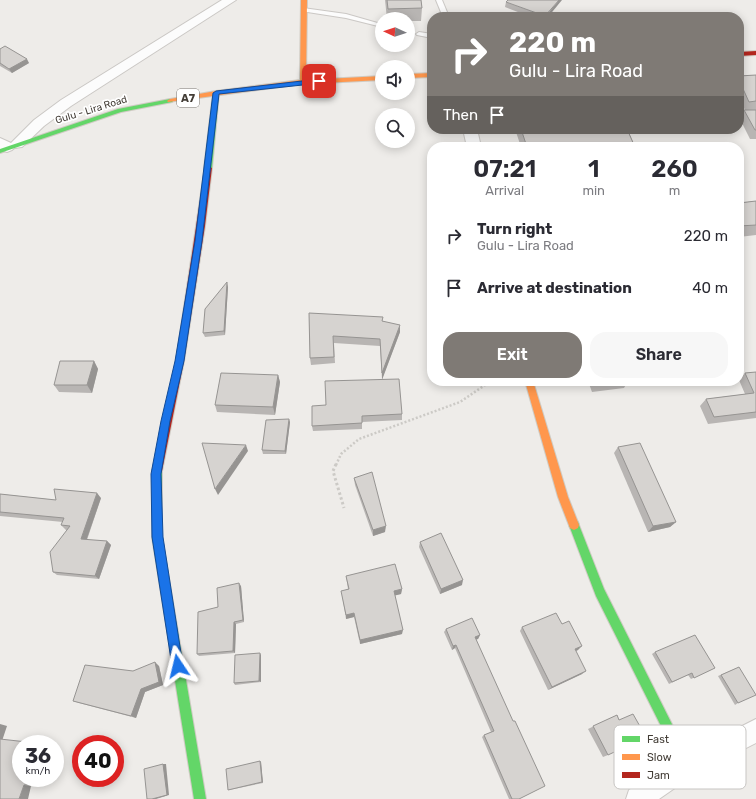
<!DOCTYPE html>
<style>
body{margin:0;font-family:Rubik,sans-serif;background:#f7f7f7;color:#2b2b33;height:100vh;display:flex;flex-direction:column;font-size:15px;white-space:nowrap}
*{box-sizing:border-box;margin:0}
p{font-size:13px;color:#7c7c81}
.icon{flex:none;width:22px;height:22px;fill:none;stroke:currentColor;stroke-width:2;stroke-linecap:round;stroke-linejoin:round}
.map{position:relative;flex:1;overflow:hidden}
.panel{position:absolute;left:427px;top:142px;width:317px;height:244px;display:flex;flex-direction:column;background:#fff;border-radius:16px;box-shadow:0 2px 10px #0003}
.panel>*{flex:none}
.top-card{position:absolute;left:427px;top:12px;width:317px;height:122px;border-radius:16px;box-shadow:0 2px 10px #0003;background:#7f7a75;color:#fff;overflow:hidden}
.needle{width:26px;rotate:273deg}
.buttons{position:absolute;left:375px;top:12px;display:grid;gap:8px}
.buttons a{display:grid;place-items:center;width:40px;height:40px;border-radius:50%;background:#fff;box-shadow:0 2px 10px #0003;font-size:20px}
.speed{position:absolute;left:12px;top:735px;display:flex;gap:8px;font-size:20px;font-weight:700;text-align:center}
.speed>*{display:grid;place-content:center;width:52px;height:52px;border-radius:50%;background:#fff;box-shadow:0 2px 10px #0003;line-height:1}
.speed small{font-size:10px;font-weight:400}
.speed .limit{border:6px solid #d22;background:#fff;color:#111}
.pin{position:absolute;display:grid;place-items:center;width:34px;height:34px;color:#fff;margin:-17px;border-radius:8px;box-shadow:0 2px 6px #0006}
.me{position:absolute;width:44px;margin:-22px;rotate:350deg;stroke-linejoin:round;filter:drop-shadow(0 0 3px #0008)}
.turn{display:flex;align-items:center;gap:14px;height:84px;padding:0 16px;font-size:18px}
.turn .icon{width:52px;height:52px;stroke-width:2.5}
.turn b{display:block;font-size:28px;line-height:34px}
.then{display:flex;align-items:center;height:38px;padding:0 16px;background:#0003;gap:8px;font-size:15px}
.eta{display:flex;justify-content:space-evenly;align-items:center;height:68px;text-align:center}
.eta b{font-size:24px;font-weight:600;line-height:28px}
.cta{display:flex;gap:8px;margin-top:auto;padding:8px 16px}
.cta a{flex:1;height:46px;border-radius:16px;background:#7f7a75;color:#fff;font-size:16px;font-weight:600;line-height:46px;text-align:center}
.cta a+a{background:#f7f7f7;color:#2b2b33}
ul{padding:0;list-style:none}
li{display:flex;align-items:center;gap:12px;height:52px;padding:0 16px}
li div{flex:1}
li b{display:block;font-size:15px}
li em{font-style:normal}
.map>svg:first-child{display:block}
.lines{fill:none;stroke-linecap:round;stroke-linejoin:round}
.lane-casing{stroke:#cbc8c5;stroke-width:2}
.street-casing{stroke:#cbc8c5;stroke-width:2}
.fast-casing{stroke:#cfcbc3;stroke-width:2}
.slow-casing{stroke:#cfcbc3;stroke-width:2}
.jam-casing{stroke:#cfcbc3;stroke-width:2}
.path-far1{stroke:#cccac6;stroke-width:2.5;stroke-dasharray:2 2;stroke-linecap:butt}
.path{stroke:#cccac6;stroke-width:3;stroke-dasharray:2.5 2.5;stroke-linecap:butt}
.lane{fill:#fcfcfc;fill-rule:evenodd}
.street{fill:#fcfcfc;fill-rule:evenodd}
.fast{fill:#63d668;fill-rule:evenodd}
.slow{fill:#ff974d;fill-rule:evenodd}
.jam{fill:#b3261e;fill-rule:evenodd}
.wall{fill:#b8b5b3}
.shaded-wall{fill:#969492}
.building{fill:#d6d3d0;stroke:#969492}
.route{fill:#1a73e8;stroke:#114b97}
.labels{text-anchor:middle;stroke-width:3.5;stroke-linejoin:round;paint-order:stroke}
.far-street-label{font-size:10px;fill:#433d36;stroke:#fff}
.shield{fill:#fff;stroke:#7b7772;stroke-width:1}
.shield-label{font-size:11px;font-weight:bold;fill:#433d36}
.key{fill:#fff;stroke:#c7c5c3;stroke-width:1}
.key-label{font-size:11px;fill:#433d36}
</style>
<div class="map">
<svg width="756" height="799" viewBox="0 0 756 799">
<rect width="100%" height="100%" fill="#eeece9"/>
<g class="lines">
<defs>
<g id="lane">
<path d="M 436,0 L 442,0 L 449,17 L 443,17 Z"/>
<path d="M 303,8 L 346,14 L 381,24 L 378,26 L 346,18 L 301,11 L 301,9 Z"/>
<path d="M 419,32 L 432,34 L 432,38 L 417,35 L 416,34 Z"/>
</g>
<g id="street">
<path d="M 222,0 L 236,0 L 71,106 L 44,126 L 22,147 L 14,148 L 12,150 L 7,152 L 0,149 L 0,138 L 11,143 L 34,120 L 61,100 Z"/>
<path d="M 463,129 L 477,129 L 481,147 L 467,147 Z"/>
<path d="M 756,719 L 756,743 L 695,774 L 659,799 L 626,799 L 629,790 L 679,758 Z"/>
</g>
<g id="fast">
<path d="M 216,91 L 219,93 L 212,168 L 208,170 L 204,168 L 213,93 Z"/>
<path d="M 170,99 L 173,101 L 172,102 L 121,112 L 0,153 L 0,149 L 118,109 Z"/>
<path d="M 157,467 L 160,468 L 162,471 L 162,537 L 206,799 L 194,799 L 152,537 L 152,471 L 154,468 Z"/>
<path d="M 574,520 L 578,522 L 579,525 L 604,589 L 691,762 L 693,766 L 691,770 L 687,772 L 683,770 L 596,596 L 569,525 L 570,522 Z"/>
</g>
<g id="slow">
<path d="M 301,0 L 307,0 L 306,80 L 382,76 L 382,80 L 303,84 L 168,102 L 167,101 L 170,99 L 216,91 L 300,80 Z"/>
<path d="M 432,73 L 432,77 L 408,78 L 408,74 Z"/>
<path d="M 525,381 L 533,381 L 568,497 L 579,525 L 578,528 L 574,530 L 570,528 L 558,497 Z"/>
</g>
<g id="jam">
<path d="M 756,51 L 756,55 L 739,56 L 739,52 Z"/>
<path d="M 205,166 L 208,166 L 212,168 L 205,226 L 184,361 L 162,471 L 160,474 L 157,475 L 154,474 L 152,471 L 176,361 Z"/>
</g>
</defs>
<!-- lane casing -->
<use href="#lane" class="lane-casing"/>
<!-- street casing -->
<use href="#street" class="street-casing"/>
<!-- fast casing -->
<use href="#fast" class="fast-casing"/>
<!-- slow casing -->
<use href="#slow" class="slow-casing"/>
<!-- jam casing -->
<use href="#jam" class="jam-casing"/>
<!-- path-far1 -->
<path class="path-far1" d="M 336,465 L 341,454 L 359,439 L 460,402 L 491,381"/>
<!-- path -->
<path class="path" d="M 336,464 L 333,471 L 344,508"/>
<!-- lane -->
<use href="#lane" class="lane"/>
<!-- street -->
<use href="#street" class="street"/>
<!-- fast -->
<use href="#fast" class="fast"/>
<!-- slow -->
<use href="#slow" class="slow"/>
<!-- jam -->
<use href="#jam" class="jam"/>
</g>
<!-- wall -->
<g class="wall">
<path d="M 385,0 L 421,0 L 422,8 L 421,21 L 408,21 L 408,19 L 387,19 Z"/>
<path d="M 506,2 L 548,17 L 531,17 L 505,7 Z"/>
<path d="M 0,49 L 29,63 L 12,73 L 0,66 Z"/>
<path d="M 756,75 L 756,139 L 750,139 L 740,119 L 745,110 L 739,98 L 739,76 Z"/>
<path d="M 515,129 L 627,129 L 635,147 L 521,147 Z"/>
<path d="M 756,201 L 756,235 L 739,237 L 739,203 Z"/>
<path d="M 228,287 L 225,335 L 205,337 L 203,333 Z"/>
<path d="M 309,313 L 383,321 L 400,332 L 382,379 L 402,414 L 402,420 L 362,422 L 362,429 L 313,431 L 312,426 L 326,405 L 382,379 L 380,346 L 334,343 L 335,363 L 311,365 L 310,358 Z"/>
<path d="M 94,361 L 98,369 L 92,393 L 59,392 L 54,385 Z"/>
<path d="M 756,372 L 756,418 L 708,424 L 700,406 L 706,399 L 745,394 L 739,380 L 745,373 Z"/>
<path d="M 278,375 L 280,382 L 275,415 L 217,412 L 215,405 Z"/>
<path d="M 588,381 L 628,381 L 624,388 L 592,392 Z"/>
<path d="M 290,422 L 286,454 L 263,454 L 262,450 Z"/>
<path d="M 618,447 L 676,522 L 670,527 L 648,532 L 614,453 Z"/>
<path d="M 354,478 L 385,532 L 373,536 L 355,485 Z"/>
<path d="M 0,494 L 56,500 L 101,498 L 87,540 L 107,541 L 111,545 L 99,579 L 57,575 L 53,572 L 67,530 L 66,530 L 61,525 L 63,522 L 0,516 Z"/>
<path d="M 420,542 L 462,585 L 440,594 L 419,547 Z"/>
<path d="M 346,576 L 402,589 L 401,594 L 395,595 L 402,634 L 360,644 L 354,617 L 346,619 L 342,595 L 348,589 Z"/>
<path d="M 241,586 L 244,622 L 236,624 L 235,653 L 199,656 L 197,654 L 218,607 Z"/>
<path d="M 522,627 L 578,650 L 576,651 L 582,674 L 548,690 L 520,631 Z"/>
<path d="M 446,629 L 480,635 L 478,639 L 476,639 L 519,799 L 509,799 L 482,737 L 484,735 L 491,732 L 455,648 L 452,650 L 444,632 Z"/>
<path d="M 655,652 L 715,668 L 691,679 L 688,675 L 669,684 L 652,654 Z"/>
<path d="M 261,655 L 261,682 L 235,685 L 234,683 Z"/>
<path d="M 159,666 L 163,685 L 145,692 L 136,718 L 79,703 L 73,701 L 133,671 Z"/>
<path d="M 739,667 L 738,703 L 735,705 L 718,676 Z"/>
<path d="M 617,715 L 619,720 L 608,755 L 603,757 L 588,729 Z"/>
<path d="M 260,761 L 261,762 L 263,783 L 229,790 L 228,790 Z"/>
</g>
<!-- shaded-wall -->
<g class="shaded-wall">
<path d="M 559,0 L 562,0 L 548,17 L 545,17 Z"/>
<path d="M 27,59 L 29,63 L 12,73 L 9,69 Z"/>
<path d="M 227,282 L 228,287 L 225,335 L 224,331 Z"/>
<path d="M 400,325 L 400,332 L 382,380 L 382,373 Z"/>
<path d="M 94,361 L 98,369 L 92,393 L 87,385 Z"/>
<path d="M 278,375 L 280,382 L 275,415 L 273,407 Z"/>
<path d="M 289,419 L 290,422 L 286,454 L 285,451 Z"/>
<path d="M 246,445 L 248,451 L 218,495 L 215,489 Z"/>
<path d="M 97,493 L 101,498 L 85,544 L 81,539 Z"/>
<path d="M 676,522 L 670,527 L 648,532 L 653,526 Z"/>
<path d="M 386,526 L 385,532 L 373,536 L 373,530 Z"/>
<path d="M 107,541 L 111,545 L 99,579 L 95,576 Z"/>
<path d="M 463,580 L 462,585 L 440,594 L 441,589 Z"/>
<path d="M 239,583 L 241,586 L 244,622 L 243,620 Z"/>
<path d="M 402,589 L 401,594 L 393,596 L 394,591 Z"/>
<path d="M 354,613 L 354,617 L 346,619 L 346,615 Z"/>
<path d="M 234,622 L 236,624 L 235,653 L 233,651 Z"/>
<path d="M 403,630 L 402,634 L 360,644 L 360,640 Z"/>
<path d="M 480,635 L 478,639 L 473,641 L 475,637 Z"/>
<path d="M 456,645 L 455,648 L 452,650 L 453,646 Z"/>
<path d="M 582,646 L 578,650 L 571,653 L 575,649 Z"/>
<path d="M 260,653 L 261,655 L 261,682 L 259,681 Z"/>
<path d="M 155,662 L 159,666 L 163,685 L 145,692 L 136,718 L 131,716 L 141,689 Z"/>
<path d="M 586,671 L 582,674 L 548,690 L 552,687 Z"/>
<path d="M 0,724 L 7,726 L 2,741 L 0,740 Z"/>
<path d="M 260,761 L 261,762 L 263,783 L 262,782 Z"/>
<path d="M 163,764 L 166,764 L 169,795 L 156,799 L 152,799 Z"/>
<path d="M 32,778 L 40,778 L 38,786 L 30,785 Z"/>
<path d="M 24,785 L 31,786 L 28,799 L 19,799 Z"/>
</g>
<!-- building -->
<g class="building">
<path d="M 387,0 L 421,0 L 422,8 L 388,9 Z"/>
<path d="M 508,0 L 559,0 L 545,16 L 506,2 Z"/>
<path d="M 5,46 L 27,59 L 9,69 L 0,63 L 0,49 Z"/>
<path d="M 756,75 L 756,101 L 749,102 L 739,80 L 739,76 Z"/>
<path d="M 744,110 L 756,110 L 756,130 L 755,130 Z"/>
<path d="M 521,129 L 627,129 L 635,147 L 527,147 Z"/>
<path d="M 756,201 L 756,225 L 739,226 L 739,203 Z"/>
<path d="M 227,282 L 224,331 L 203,333 L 205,309 Z"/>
<path d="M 309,313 L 383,317 L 382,321 L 400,325 L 382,373 L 380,339 L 333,336 L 334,357 L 310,358 Z"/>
<path d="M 60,361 L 94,361 L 87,385 L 54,385 Z"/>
<path d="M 756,372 L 756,412 L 714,417 L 706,399 L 754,393 L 745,373 Z"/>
<path d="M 221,373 L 278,375 L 273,407 L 215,405 Z"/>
<path d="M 399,379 L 402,414 L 362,416 L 362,423 L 312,426 L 312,406 L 326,405 L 325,381 Z"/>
<path d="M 594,381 L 626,381 L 595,384 Z"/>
<path d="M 289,419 L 285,451 L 262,450 L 266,420 Z"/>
<path d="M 202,443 L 246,445 L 215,489 Z"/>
<path d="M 640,443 L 676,522 L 653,526 L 618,447 Z"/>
<path d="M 372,472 L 386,526 L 373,530 L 354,478 Z"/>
<path d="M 54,489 L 97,493 L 81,539 L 107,541 L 95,576 L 53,572 L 50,552 L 70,526 L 61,525 L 64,518 L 0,512 L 0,494 L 56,500 Z"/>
<path d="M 441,533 L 463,580 L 441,589 L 420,542 Z"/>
<path d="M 395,564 L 402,589 L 394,591 L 403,630 L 360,640 L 354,613 L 346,615 L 341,591 L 349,589 L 346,576 Z"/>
<path d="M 239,583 L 243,620 L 234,622 L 233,651 L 197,654 L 198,612 L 218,607 L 217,588 Z"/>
<path d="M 556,613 L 562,624 L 569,621 L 582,646 L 575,649 L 586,671 L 552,687 L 522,627 Z"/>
<path d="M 472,618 L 480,635 L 475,637 L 513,721 L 515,721 L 545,786 L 519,799 L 512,799 L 484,735 L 494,731 L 456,645 L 453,646 L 446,629 Z"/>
<path d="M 695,635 L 715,668 L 694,678 L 692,673 L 672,682 L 655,652 Z"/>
<path d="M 260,653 L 259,681 L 234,683 L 235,655 Z"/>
<path d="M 155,662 L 159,682 L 141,689 L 131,716 L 73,701 L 85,665 L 133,671 Z"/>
<path d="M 739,667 L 756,695 L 738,703 L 721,675 Z"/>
<path d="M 633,714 L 646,737 L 608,755 L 593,726 L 617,715 L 619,720 Z"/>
<path d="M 0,739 L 36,743 L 36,744 L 21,744 L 21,778 L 32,778 L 30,785 L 24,785 L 19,799 L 0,799 Z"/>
<path d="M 260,761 L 262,782 L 228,790 L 226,769 Z"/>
<path d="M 163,764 L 167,795 L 152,799 L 147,799 L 144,769 Z"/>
</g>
<!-- route -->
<path class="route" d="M 319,79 L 322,81 L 321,83 L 219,94 L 202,241 L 184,361 L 170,421 L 161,474 L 163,537 L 183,666 L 182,670 L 178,672 L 174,670 L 172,666 L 152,537 L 151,474 L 161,421 L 175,361 L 195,241 L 213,93 L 216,91 Z"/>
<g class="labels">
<!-- far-street labels -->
<g class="far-street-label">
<text transform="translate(91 109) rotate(-17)" y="4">Gulu - Lira Road</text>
</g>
<!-- shield labels -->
<rect class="shield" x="177" y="89" width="22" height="18" rx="3"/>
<g class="shield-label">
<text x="188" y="102">A7</text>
</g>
</g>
<!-- legend -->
<rect x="614" y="725" width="132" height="64" rx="6" class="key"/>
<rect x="622" y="736" width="18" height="6" fill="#63d668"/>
<rect x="622" y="754" width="18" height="6" fill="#ff974d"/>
<rect x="622" y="772" width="18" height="6" fill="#b3261e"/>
<g class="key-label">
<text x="647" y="743">Fast</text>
<text x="647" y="761">Slow</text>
<text x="647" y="779">Jam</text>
</g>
</svg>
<div class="buttons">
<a><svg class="needle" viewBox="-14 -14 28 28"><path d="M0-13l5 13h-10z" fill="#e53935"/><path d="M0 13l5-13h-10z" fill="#7c7c81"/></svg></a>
<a><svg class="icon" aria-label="sound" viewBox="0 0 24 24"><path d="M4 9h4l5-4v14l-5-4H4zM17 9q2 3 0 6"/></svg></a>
<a><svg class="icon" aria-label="search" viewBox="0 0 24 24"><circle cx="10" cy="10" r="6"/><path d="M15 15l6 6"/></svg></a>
</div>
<div class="speed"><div>36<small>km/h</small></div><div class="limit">40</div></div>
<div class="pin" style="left:319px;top:81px;background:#d93025"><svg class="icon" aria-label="arrive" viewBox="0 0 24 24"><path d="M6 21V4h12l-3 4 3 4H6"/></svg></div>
<svg class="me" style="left:178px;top:666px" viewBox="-20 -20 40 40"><path d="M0-17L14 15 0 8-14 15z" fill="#1a73e8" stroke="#fff" stroke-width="4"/></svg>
<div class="top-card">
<div class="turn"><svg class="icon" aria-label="right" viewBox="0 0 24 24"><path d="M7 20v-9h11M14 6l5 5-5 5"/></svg><div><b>220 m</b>Gulu - Lira Road</div></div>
<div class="then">Then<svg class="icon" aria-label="arrive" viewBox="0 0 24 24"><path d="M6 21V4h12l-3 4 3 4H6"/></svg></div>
</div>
<section class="panel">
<div class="eta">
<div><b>07:21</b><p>Arrival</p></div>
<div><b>1</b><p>min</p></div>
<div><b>260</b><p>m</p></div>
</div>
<ul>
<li><svg class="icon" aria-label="right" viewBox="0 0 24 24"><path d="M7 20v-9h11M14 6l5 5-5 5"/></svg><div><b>Turn right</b><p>Gulu - Lira Road</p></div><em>220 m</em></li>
<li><svg class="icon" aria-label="arrive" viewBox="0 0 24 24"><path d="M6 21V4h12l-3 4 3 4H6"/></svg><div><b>Arrive at destination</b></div><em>40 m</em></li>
</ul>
<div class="cta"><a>Exit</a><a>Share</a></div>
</section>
</div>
